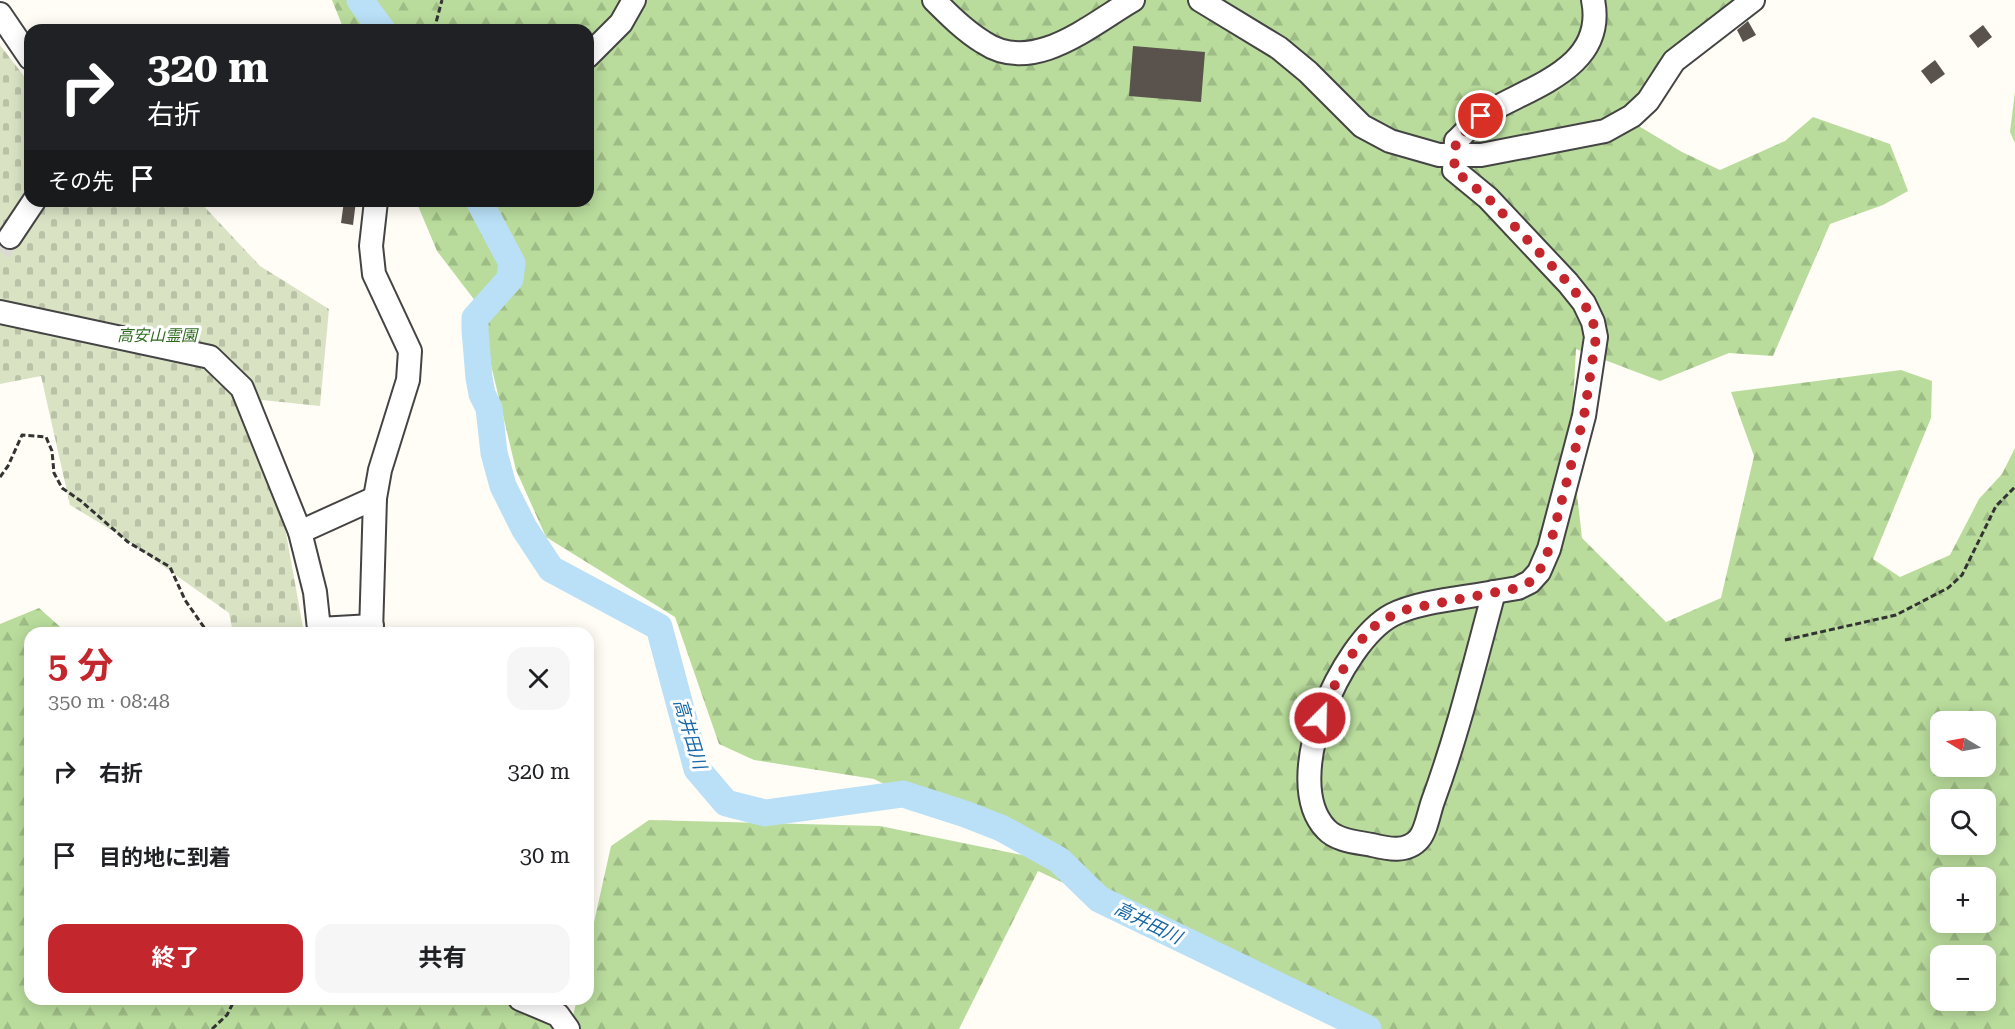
<!DOCTYPE html>
<html lang="ja">
<meta charset="utf-8">
<style>
body{margin:0;font-family:"Roboto Serif","Noto Sans JP",serif;background:#f6f6f6;color:#202124;height:100vh;display:flex;flex-direction:column;font-size:22px;white-space:nowrap}
*{box-sizing:border-box;margin:0}
p{font-size:20px;color:#757577}
.icon{flex:none;width:33px;height:33px;fill:none;stroke:currentColor;stroke-width:2;stroke-linecap:round;stroke-linejoin:round}
.map{position:relative;flex:1;overflow:hidden}
.sheet{position:absolute;left:24px;top:627px;width:570px;height:378px;display:flex;flex-direction:column;background:#fff;border-radius:18px;box-shadow:0 3px 15px #0003}
.sheet>*{flex:none}
.guide{position:absolute;left:24px;top:24px;width:570px;height:183px;border-radius:18px;box-shadow:0 3px 15px #0003;background:#202124;color:#fff;overflow:hidden}
.needle{width:39px;rotate:280deg}
.buttons{position:absolute;left:1930px;top:711px;display:grid;gap:12px}
.buttons a{display:grid;place-items:center;width:66px;height:66px;border-radius:12px;background:#fff;box-shadow:0 3px 15px #0003;font-size:30px}
.pin{position:absolute;display:grid;place-items:center;width:51px;height:51px;color:#fff;margin:-26px;border:3px solid #fff;border-radius:50%;box-shadow:0 2px 6px #0007}
.me{position:absolute;width:66px;margin:-33px;rotate:23deg;stroke-linejoin:round;filter:drop-shadow(0 0 4px #0008)}
.turn{display:flex;align-items:center;gap:21px;height:126px;padding:0 24px;font-size:27px}
.turn .icon{width:78px;height:78px;stroke-width:2.5}
.turn b{display:block;font-size:42px;line-height:51px}
.then{display:flex;align-items:center;height:57px;padding:0 24px;background:#0003;gap:12px;font-size:22px}
.round{display:grid;place-items:center;flex:none;width:63px;height:63px;border-radius:18px;background:#f6f6f6}
.headline{display:flex;align-items:center;justify-content:space-between;height:102px;padding:0 24px}
h1{font-size:36px;font-weight:700;line-height:45px;color:#c4262e}
.primary-button{display:flex;gap:12px;margin-top:auto;padding:12px 24px}
.primary-button a{flex:1;height:69px;border-radius:18px;background:#c4262e;color:#fff;font-size:24px;font-weight:700;line-height:69px;text-align:center}
.primary-button a+a{background:#f6f6f6;color:#202124}
ul{padding:0;list-style:none}
li{display:flex;align-items:center;gap:18px;height:84px;padding:0 24px}
li div{flex:1}
li b{display:block;font-size:22px}
li em{font-style:normal}
.map>svg:first-child{display:block}
.forest{fill:url(#forest-firs);fill-rule:evenodd}
.cemetery{fill:url(#cemetery-stones)}
.lines{fill:none;stroke-linecap:round;stroke-linejoin:round}
.river{stroke:#b9e0f7;stroke-width:27}
.building{fill:#5a524d}
.minor-tunnel{stroke:#dbdad3;stroke-width:22;stroke-dasharray:22 11;stroke-linecap:butt}
.minor-casing{stroke:#444;stroke-width:26}
.path{stroke:#333;stroke-width:3;stroke-dasharray:6 3;stroke-linecap:butt}
.minor{stroke:#fff;stroke-width:22}
.route{stroke:#c4262e;stroke-width:10;stroke-dasharray:0 18}
.labels{text-anchor:middle;stroke-width:6;stroke-linejoin:round;paint-order:stroke}
.park-label{font-size:16px;font-style:italic;fill:#2f6b1f;stroke:#fff}
.water-label{font-size:18px;font-style:italic;fill:#1768a6;stroke:#fff}
</style>
<div class="map">
<svg width="2015" height="1029" viewBox="0 0 2015 1029">
<defs>
<pattern id="forest-firs" width="22" height="20" patternUnits="userSpaceOnUse" patternTransform="scale(1.5)"><rect width="22" height="20" fill="#b9dc9c"/><path d="M5 1l3.5 6h-7zM16 11l3.5 6h-7z" fill="#9ebc85"/></pattern>
<pattern id="cemetery-stones" width="16" height="16" patternUnits="userSpaceOnUse" patternTransform="scale(1.5)"><rect width="16" height="16" fill="#d9e3c4"/><path d="M2 7V4a2 2 0 0 1 4 0v3zM10 15v-3a2 2 0 0 1 4 0v3z" fill="#b9c2a7"/></pattern>
</defs>
<rect width="100%" height="100%" fill="#fffdf5"/>
<!-- forest -->
<g class="forest">
<path d="M 332,0 L 1736,0 L 1627,119 L 1682,152 L 1720,170 L 1785,141 L 1813,117 L 1890,144 L 1908,191 L 1883,205 L 1830,224 L 1773,356 L 1729,353 L 1660,381 L 1576,349 L 1571,441 L 1582,538 L 1666,622 L 1721,598 L 1754,456 L 1731,392 L 1901,370 L 1932,381 L 1931,418 L 1873,559 L 1900,577 L 1950,555 L 1979,499 L 2002,474 L 2015,448 L 2015,1029 L 1374,1029 L 1038,871 L 959,1029 L 570,1029 L 577,999 L 588,999 L 588,949 L 611,846 L 649,820 L 880,826 L 1032,857 L 874,779 L 754,760 L 719,744 L 675,617 L 546,537 L 516,470 L 476,302 L 437,251 L 416,201 L 588,201 L 588,30 L 344,30 ZM 1941,722 L 1986,722 L 1986,766 L 1941,766 ZM 1941,800 L 1986,800 L 1986,844 L 1941,844 ZM 1941,878 L 1986,878 L 1986,922 L 1941,922 ZM 1941,956 L 1986,956 L 1986,1000 L 1941,1000 Z"/>
<path d="M 2015,91 L 2015,143 L 2010,132 Z"/>
<path d="M 39,608 L 67,633 L 30,633 L 30,999 L 517,999 L 562,1029 L 0,1029 L 0,624 Z"/>
</g>
<!-- cemetery -->
<path class="cemetery" d="M 0,45 L 30,84 L 30,201 L 199,201 L 260,266 L 329,309 L 320,406 L 262,400 L 304,633 L 233,633 L 229,613 L 118,534 L 70,505 L 41,376 L 0,384 Z"/>
<g class="lines">
<!-- river -->
<g class="river">
<path d="M 360,0 L 382,30"/>
<path d="M 479,201 L 512,263 L 510,279 L 475,318 L 475,330 L 479,378 L 482,394 L 489,408 L 494,453 L 503,486 L 524,528 L 551,569 L 659,627 L 697,769 L 726,803 L 765,813 L 903,794 L 965,814 L 1001,828 L 1059,860 L 1099,899 L 1368,1029"/>
</g>
</g>
<!-- building -->
<g class="building">
<path d="M 1748,21 L 1756,35 L 1743,42 L 1737,30 Z"/>
<path d="M 1983,25 L 1992,37 L 1978,48 L 1969,36 Z"/>
<path d="M 1133,46 L 1205,52 L 1201,102 L 1129,96 Z"/>
<path d="M 1935,60 L 1945,74 L 1931,84 L 1921,71 Z"/>
<path d="M 344,201 L 356,201 L 353,225 L 341,223 Z"/>
</g>
<g class="lines">
<!-- minor-tunnel -->
<path class="minor-tunnel" d="M 0,252 L 10,237"/>
<defs>
<g id="minor">
<path d="M 934,0 C 949,15 965,31 983,42 C 1033,76 1090,25 1133,0"/>
<path d="M 1200,0 L 1279,48 L 1308,72 L 1362,126 L 1390,141 L 1439,155 L 1481,155 L 1605,131 L 1632,116 L 1648,101 L 1674,61 L 1753,0"/>
<path d="M 0,14 L 30,58"/>
<path d="M 588,56 L 621,23 L 634,0"/>
<path d="M 10,237 L 34,201"/>
<path d="M 0,312 L 210,357 L 242,388 L 300,532 L 315,592 L 319,629 L 372,626"/>
<path d="M 300,532 L 375,498"/>
<path d="M 1494,592 L 1518,588 L 1530,582 L 1539,572 L 1549,549 L 1584,416 L 1596,337 L 1593,322 L 1584,303 L 1568,283 L 1488,198 L 1454,170 L 1456,141 C 1465,133 1473,122 1483,115 C 1528,87 1607,69 1593,0"/>
<path d="M 1494,592 C 1475,662 1458,733 1433,801 C 1429,812 1426,831 1419,839 C 1407,853 1388,849 1372,845 C 1357,842 1337,841 1326,829 C 1279,780 1341,642 1392,615 C 1419,601 1464,598 1494,592 Z"/>
<path d="M 371,633 L 375,498 L 380,470 L 408,380 L 410,351 L 374,274 L 371,246 L 376,201"/>
<path d="M 520,999 L 558,1015 L 568,1029"/>
</g>
</defs>
<!-- minor casing -->
<use href="#minor" class="minor-casing"/>
<!-- path -->
<g class="path">
<path d="M 434,30 L 442,0"/>
<path d="M 0,477 L 8,466 L 22,435 L 46,437 L 52,451 L 54,473 L 62,488 L 81,501 L 128,542 L 170,567 L 185,600 L 208,633"/>
<path d="M 1785,640 L 1896,615 L 1948,588 L 1962,575 L 1996,506 L 2015,487"/>
<path d="M 212,1029 L 227,1015 L 235,999"/>
</g>
<!-- minor -->
<use href="#minor" class="minor"/>
</g>
<g class="lines">
<!-- route -->
<path class="route" d="M 1320,718 C 1326,699 1354,647 1368,632 C 1378,622 1394,614 1408,609 L 1518,588 L 1530,582 L 1539,572 L 1549,549 L 1584,416 L 1596,337 L 1593,322 L 1584,303 L 1568,283 L 1488,198 L 1454,170 L 1456,141 L 1481,116"/>
</g>
<g class="labels">
<!-- park labels -->
<g class="park-label">
<text x="157" y="341">高安山霊園</text>
</g>
<!-- water labels -->
<g class="water-label">
<text transform="translate(690 734) rotate(73)" y="6">高井田川</text>
<text transform="translate(1148 923) rotate(26)" y="6">高井田川</text>
</g>
</g>
</svg>
<div class="buttons">
<a><svg class="needle" viewBox="-14 -14 28 28"><path d="M0-13l5 13h-10z" fill="#e53935"/><path d="M0 13l5-13h-10z" fill="#757577"/></svg></a>
<a><svg class="icon" aria-label="search" viewBox="0 0 24 24"><circle cx="10" cy="10" r="6"/><path d="M15 15l6 6"/></svg></a>
<a>+</a>
<a>−</a>
</div>
<div class="pin" style="left:1481px;top:116px;background:#d93025"><svg class="icon" aria-label="arrive" viewBox="0 0 24 24"><path d="M6 21V4h12l-3 4 3 4H6"/></svg></div>
<svg class="me" style="left:1320px;top:718px" viewBox="-20 -20 40 40"><circle r="17" fill="#c4262e" stroke="#fff" stroke-width="3"/><path d="M0-11L8 9 0 5-8 9z" fill="#fff"/></svg>
<div class="guide">
<div class="turn"><svg class="icon" aria-label="right" viewBox="0 0 24 24"><path d="M7 20v-9h11M14 6l5 5-5 5"/></svg><div><b>320 m</b>右折</div></div>
<div class="then">その先<svg class="icon" aria-label="arrive" viewBox="0 0 24 24"><path d="M6 21V4h12l-3 4 3 4H6"/></svg></div>
</div>
<section class="sheet">
<div class="headline"><div><h1>5 分</h1><p>350 m · 08:48</p></div><a class="round"><svg class="icon" aria-label="close" viewBox="0 0 24 24"><path d="M6 6l12 12M18 6L6 18"/></svg></a></div>
<ul>
<li><svg class="icon" aria-label="right" viewBox="0 0 24 24"><path d="M7 20v-9h11M14 6l5 5-5 5"/></svg><div><b>右折</b></div><em>320 m</em></li>
<li><svg class="icon" aria-label="arrive" viewBox="0 0 24 24"><path d="M6 21V4h12l-3 4 3 4H6"/></svg><div><b>目的地に到着</b></div><em>30 m</em></li>
</ul>
<div class="primary-button"><a>終了</a><a>共有</a></div>
</section>
</div>
